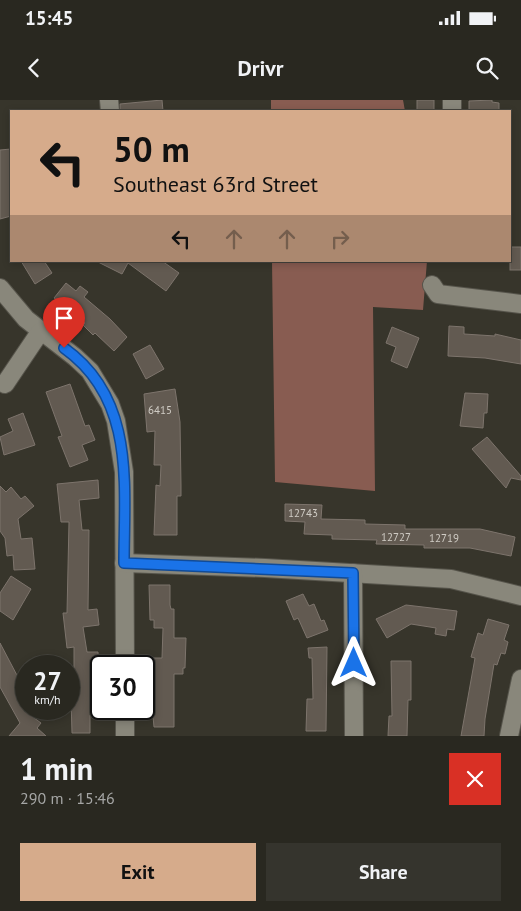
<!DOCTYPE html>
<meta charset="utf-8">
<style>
body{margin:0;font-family:"PT Sans",sans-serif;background:#35342d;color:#f1f3f6;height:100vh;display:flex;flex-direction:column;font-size:19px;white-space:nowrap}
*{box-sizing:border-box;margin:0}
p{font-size:16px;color:#a5a6a5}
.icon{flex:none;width:28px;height:28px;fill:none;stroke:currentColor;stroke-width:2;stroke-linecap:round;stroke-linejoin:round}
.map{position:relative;height:636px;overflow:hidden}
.drawer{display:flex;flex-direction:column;background:#292820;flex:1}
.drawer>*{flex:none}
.guide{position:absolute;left:10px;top:10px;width:501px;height:152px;border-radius:0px;box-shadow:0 2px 8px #0003,0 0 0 1px #45443e;background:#d6ab8b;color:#111;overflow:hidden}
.speed{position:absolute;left:15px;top:555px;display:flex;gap:10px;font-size:25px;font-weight:700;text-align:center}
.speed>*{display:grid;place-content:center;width:65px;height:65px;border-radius:50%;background:#292820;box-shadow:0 2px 8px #0003,0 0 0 1px #45443e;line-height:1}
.speed small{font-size:12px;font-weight:400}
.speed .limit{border:2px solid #111;border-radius:8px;background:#fff;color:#111}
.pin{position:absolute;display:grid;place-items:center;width:42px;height:42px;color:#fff;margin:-51px -21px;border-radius:50% 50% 50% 0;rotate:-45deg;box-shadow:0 0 5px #0007}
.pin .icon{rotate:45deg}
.me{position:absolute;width:55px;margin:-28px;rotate:0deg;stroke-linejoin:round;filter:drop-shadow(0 0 4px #0008)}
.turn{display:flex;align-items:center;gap:18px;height:105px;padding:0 20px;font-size:22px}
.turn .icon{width:65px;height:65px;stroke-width:2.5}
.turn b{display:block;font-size:35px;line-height:42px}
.lanes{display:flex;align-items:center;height:48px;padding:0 20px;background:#0003;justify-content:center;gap:25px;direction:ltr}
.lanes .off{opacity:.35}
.round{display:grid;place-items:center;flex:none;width:52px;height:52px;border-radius:0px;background:#35342d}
.summary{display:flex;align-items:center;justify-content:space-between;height:85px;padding:0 20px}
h1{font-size:30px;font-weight:700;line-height:38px}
.button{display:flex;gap:10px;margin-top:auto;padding:10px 20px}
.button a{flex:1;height:58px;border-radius:0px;background:#d6ab8b;color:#111;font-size:20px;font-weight:700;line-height:58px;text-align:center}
.button a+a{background:#35342d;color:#f1f3f6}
.status{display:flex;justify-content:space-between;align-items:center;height:35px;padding:0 25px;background:#292820;direction:ltr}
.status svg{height:14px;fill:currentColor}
header{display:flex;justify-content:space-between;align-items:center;height:65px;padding:0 20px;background:#292820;font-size:22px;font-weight:700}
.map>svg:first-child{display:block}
.forest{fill:#885c51}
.building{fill:#625a51;stroke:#7d746c}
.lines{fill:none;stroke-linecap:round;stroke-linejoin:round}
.minor-casing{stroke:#56544b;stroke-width:20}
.minor{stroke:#89877b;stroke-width:18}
.route-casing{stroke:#114b97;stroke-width:12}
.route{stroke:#1a73e8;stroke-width:9}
.labels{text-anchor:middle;stroke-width:4;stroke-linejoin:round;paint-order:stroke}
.number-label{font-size:11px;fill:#d0ccc5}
</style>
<div class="status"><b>15:45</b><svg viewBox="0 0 49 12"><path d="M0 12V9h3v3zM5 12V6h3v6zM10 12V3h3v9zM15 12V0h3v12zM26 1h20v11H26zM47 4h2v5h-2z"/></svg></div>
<header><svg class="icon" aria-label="back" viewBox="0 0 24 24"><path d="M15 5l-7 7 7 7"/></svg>Drivr<svg class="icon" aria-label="search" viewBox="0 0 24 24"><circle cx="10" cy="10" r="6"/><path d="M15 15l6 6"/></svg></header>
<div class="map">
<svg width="521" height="636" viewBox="0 0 521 636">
<rect width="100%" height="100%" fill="#37352b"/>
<!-- forest -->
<g class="forest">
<path d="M 271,0 L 403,0 L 405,11 L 271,11 Z"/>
<path d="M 272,161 L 427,161 L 423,210 L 373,207 L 375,391 L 275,382 Z"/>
</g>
<!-- building -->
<g class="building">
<path d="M 162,0 L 163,11 L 120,11 L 120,4 Z"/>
<rect x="417" y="0" width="17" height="11"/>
<path d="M 492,0 L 492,2 L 499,3 L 499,11 L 469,11 L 469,1 Z"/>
<path d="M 11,49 L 11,116 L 0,119 L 0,50 Z"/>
<rect x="510" y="147" width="11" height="23"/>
<path d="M 21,161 L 44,161 L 52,173 L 35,184 Z"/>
<path d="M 96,161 L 162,161 L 179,173 L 166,191 L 128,163 L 122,174 Z"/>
<path d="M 66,183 L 76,191 L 80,186 L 88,192 L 84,197 L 110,219 L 127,237 L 114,251 L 95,233 L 93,235 L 83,225 L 85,223 L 54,198 Z"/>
<path d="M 449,226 L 464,227 L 464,234 L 495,236 L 495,234 L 521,240 L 521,264 L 485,258 L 448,256 Z"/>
<path d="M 392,227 L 419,238 L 407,268 L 391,261 L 396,247 L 386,243 Z"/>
<path d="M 150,245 L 164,269 L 146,279 L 133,254 Z"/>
<path d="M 70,284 L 85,326 L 89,325 L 95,340 L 82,345 L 88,360 L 70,367 L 58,337 L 62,336 L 46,292 Z"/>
<path d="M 175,289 L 180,322 L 181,386 L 181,396 L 177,396 L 177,435 L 154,435 L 156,385 L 160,386 L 161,365 L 154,365 L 155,331 L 147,332 L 144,294 Z"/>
<path d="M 465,293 L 488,294 L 487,313 L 484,313 L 483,328 L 460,326 Z"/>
<path d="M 23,313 L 35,345 L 4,355 L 0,337 L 13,331 L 8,319 Z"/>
<path d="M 487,337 L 521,376 L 521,380 L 511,378 L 506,388 L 472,349 Z"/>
<path d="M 98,380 L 99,398 L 79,400 L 82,430 L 89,430 L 88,510 L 97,509 L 99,525 L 83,527 L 87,552 L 98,552 L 100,614 L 90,615 L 90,633 L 72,633 L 71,598 L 74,598 L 74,547 L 67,548 L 63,513 L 67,513 L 69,422 L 61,422 L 57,384 Z"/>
<path d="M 0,386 L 6,392 L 11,387 L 21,399 L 25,396 L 34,406 L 18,419 L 21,439 L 32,438 L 35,469 L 14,470 L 13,455 L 7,456 L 5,438 L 0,431 Z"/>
<path d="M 285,404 L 322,405 L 321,419 L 365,420 L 365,424 L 405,425 L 405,429 L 480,429 L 515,437 L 511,456 L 470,448 L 424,448 L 424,445 L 376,444 L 377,440 L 332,439 L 332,435 L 304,434 L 305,422 L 285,421 Z"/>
<path d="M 11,476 L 31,489 L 13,520 L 0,511 L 0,493 Z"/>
<path d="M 149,485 L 170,485 L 170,505 L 171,509 L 174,509 L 174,538 L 186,538 L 185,568 L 183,568 L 183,574 L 174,574 L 174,627 L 154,627 L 151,595 L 154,595 L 154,574 L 150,574 L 150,558 L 162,558 L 163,528 L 154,528 L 154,520 L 150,520 Z"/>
<path d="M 303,494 L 309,506 L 314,504 L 321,521 L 324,520 L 328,530 L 307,538 L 298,518 L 294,520 L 286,501 Z"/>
<path d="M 406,505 L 457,511 L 454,530 L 447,529 L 446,536 L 435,534 L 436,528 L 411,524 L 387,538 L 376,519 Z"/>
<path d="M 488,519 L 509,525 L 504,540 L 508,542 L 505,554 L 501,553 L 497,565 L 494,564 L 485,619 L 484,636 L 461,636 L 475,558 L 471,557 L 478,533 L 483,535 Z"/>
<path d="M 0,543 L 20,581 L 26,597 L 26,612 L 41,623 L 37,628 L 46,636 L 9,636 L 20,623 L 0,587 Z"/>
<path d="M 327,547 L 326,631 L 306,631 L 307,599 L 313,599 L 312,558 L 309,558 L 308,548 Z"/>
<path d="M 391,561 L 411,561 L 411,600 L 408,600 L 407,636 L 388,636 L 389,616 L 392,616 Z"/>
</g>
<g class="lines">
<defs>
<g id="minor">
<path d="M 109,0 L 110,11"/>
<path d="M 452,11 L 452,0"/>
<path d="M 432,185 L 438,194 L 521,204"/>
<path d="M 0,188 L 26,219 L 75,257 L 90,271 L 110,304 L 116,321 L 124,372 L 125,566"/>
<path d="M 5,284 L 40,232"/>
<path d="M 124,463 L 265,468 L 451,479 L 521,496"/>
<path d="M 353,473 L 354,636"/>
<path d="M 125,609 L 125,636"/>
<path d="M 509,636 L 521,579"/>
</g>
</defs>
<!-- minor casing -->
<use href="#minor" class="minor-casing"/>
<!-- minor -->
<use href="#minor" class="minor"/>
</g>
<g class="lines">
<defs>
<path id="route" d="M 64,248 C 136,299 124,385 124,463 L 353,473 L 354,563"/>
</defs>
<!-- route casing -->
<use href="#route" class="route-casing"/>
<!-- route -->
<use href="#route" class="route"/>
</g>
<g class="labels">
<!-- number labels -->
<g class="number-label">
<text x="160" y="314">6415</text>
<text x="303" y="417">12743</text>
<text x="396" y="441">12727</text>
<text x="444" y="442">12719</text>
</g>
</g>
</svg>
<div class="speed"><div>27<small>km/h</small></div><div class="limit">30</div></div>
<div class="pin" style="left:64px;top:248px;background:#d93025"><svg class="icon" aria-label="arrive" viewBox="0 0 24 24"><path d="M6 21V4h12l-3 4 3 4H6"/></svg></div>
<svg class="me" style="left:354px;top:563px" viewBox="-20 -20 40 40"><path d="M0-17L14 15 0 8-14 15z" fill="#1a73e8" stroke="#fff" stroke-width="4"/></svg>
<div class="guide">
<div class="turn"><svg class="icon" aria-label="left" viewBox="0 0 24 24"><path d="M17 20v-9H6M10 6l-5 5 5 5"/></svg><div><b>50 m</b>Southeast 63rd Street</div></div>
<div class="lanes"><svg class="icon" aria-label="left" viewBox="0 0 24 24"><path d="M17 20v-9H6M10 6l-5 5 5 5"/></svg><svg class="icon off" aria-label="ahead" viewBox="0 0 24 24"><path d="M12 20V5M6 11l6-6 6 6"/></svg><svg class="icon off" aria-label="ahead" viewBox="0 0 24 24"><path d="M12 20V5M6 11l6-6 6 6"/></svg><svg class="icon off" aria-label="right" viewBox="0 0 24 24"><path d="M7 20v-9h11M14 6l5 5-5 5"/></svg></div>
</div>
</div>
<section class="drawer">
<div class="summary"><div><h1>1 min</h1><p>290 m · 15:46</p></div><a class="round" style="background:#d93025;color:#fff"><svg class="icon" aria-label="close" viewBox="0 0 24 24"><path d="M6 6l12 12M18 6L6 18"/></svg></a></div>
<div class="button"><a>Exit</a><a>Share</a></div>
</section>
